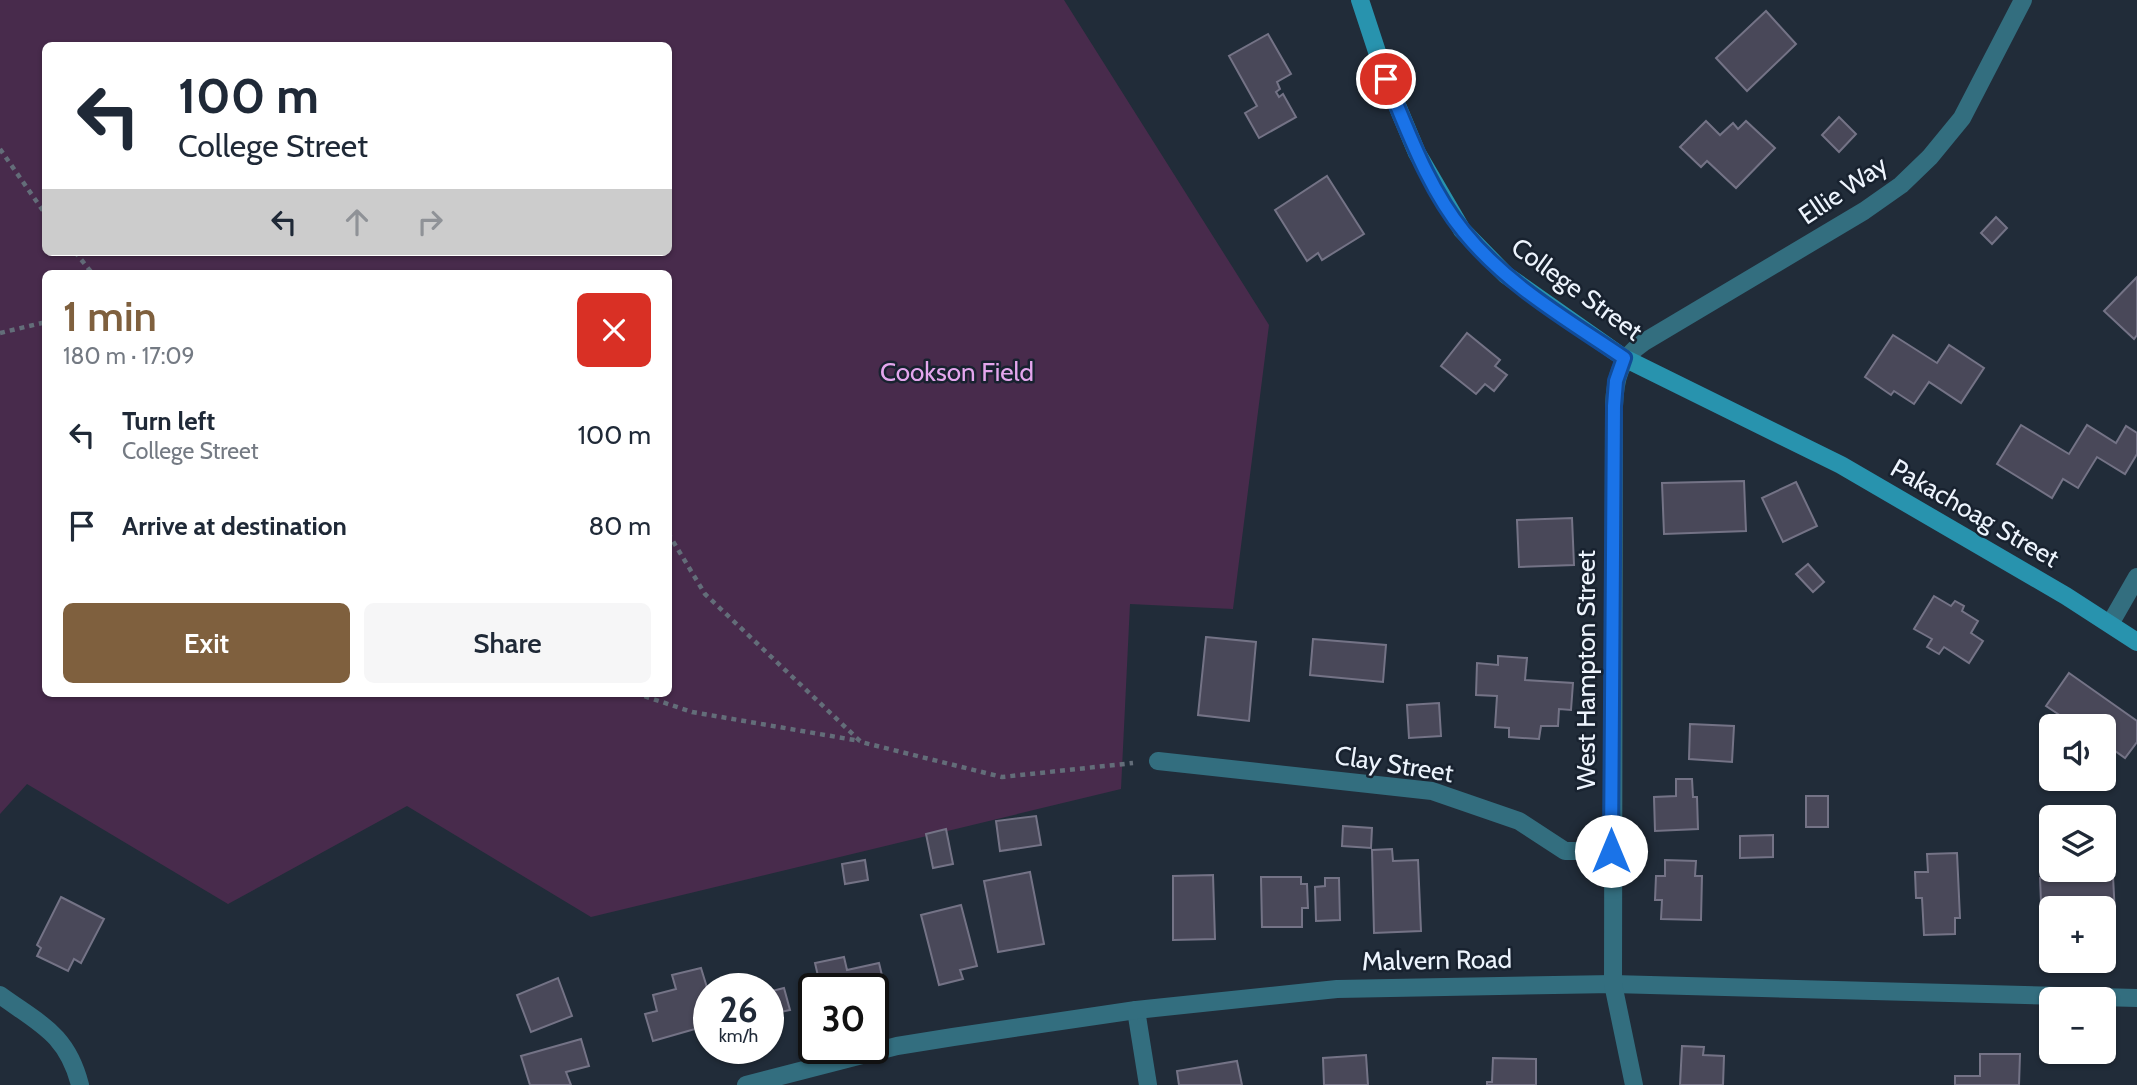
<!DOCTYPE html>
<meta charset="utf-8">
<style>
body{margin:0;font-family:Cabin,sans-serif;background:#f6f6f7;color:#1f2937;height:100vh;display:flex;flex-direction:column;font-size:26px;white-space:nowrap}
*{box-sizing:border-box;margin:0}
p{font-size:23px;color:#747a83}
.icon{flex:none;width:38px;height:38px;fill:none;stroke:currentColor;stroke-width:2;stroke-linecap:round;stroke-linejoin:round}
.map{position:relative;flex:1;overflow:hidden}
.panel{position:absolute;left:42px;top:270px;width:630px;height:427px;display:flex;flex-direction:column;background:#fff;border-radius:10px;box-shadow:0 2px 5px #0004}
.panel>*{flex:none}
.banner{position:absolute;left:42px;top:42px;width:630px;height:214px;border-radius:10px;box-shadow:0 2px 5px #0004;background:#fff;color:#1f2937;overflow:hidden}
.tools{position:absolute;left:2039px;top:714px;display:grid;gap:14px}
.tools a{display:grid;place-items:center;width:77px;height:77px;border-radius:10px;background:#fff;box-shadow:0 2px 5px #0004;font-size:35px}
.speed{position:absolute;left:693px;top:973px;display:flex;gap:14px;font-size:35px;font-weight:700;text-align:center}
.speed>*{display:grid;place-content:center;width:91px;height:91px;border-radius:50%;background:#fff;box-shadow:0 2px 5px #0004;line-height:1}
.speed small{font-size:18px;font-weight:400}
.speed .limit{border:4px solid #111;border-radius:10px;background:#fff;color:#111}
.pin{position:absolute;display:grid;place-items:center;width:60px;height:60px;color:#fff;margin:-30px;border:4px solid #fff;border-radius:50%;box-shadow:0 2px 7px #0007}
.me{position:absolute;width:77px;margin:-38px;rotate:0deg;stroke-linejoin:round;filter:drop-shadow(0 0 5px #0008)}
.turn{display:flex;align-items:center;gap:24px;height:147px;padding:0 21px;font-size:32px}
.turn .icon{width:91px;height:91px;stroke-width:2.5}
.turn b{display:block;font-size:49px;line-height:60px}
.lanes{display:flex;align-items:center;height:66px;padding:0 21px;background:#0003;justify-content:center;gap:35px;direction:ltr}
.lanes .off{opacity:.35}
.round{display:grid;place-items:center;flex:none;width:74px;height:74px;border-radius:10px;background:#f6f6f7}
.overview{display:flex;align-items:center;justify-content:space-between;height:119px;padding:0 21px}
h1{font-size:42px;font-weight:600;line-height:52px;color:#7f603e}
.primary-button{display:flex;gap:14px;margin-top:auto;padding:14px 21px}
.primary-button a{flex:1;height:80px;border-radius:10px;background:#7f603e;color:#fff;font-size:28px;font-weight:600;line-height:80px;text-align:center}
.primary-button a+a{background:#f6f6f7;color:#1f2937}
ul{padding:0;list-style:none}
li{display:flex;align-items:center;gap:21px;height:91px;padding:0 21px}
li div{flex:1}
li b{display:block;font-size:26px}
li em{font-style:normal}
.map>svg:first-child{display:block}
.green{fill:#482b4c;fill-rule:evenodd}
.building{fill:#494859;stroke:#747386;stroke-width:2}
.lines{fill:none;stroke-linecap:round;stroke-linejoin:round}
.path{stroke:#636d79;stroke-width:4.5;stroke-dasharray:5 5;stroke-linecap:butt}
.street{stroke:#336e7f;stroke-width:18}
.secondary{stroke:#2893ae;stroke-width:18}
.route-casing{stroke:#114b97;stroke-width:18}
.route{stroke:#1a73e8;stroke-width:12}
.labels{text-anchor:middle;stroke-width:5;stroke-linejoin:round;paint-order:stroke}
.street-label{font-size:26px;fill:#edf4fd;stroke:#18222f}
.park-label{font-size:26px;fill:#e4a6ed;stroke:#18222f}
</style>
<div class="map">
<svg width="2137" height="1085" viewBox="0 0 2137 1085">
<rect width="100%" height="100%" fill="#212c39"/>
<!-- green -->
<path class="green" d="M 0,0 L 1064,0 L 1269,325 L 1233,609 L 1130,604 L 1121,789 L 591,917 L 407,806 L 228,904 L 27,784 L 0,814 ZM 46,46 L 668,46 L 668,252 L 46,252 ZM 46,273 L 668,273 L 668,693 L 46,693 Z"/>
<!-- building -->
<g class="building">
<path d="M 1766,11 L 1796,44 L 1747,91 L 1716,58 Z"/>
<path d="M 1268,34 L 1291,74 L 1277,82 L 1280,89 L 1276,92 L 1279,97 L 1283,94 L 1296,117 L 1259,138 L 1245,113 L 1257,106 L 1229,56 Z"/>
<path d="M 1839,117 L 1856,134 L 1839,152 L 1822,135 Z"/>
<path d="M 1706,121 L 1720,135 L 1733,123 L 1738,129 L 1746,121 L 1775,148 L 1736,188 L 1707,161 L 1701,167 L 1680,147 Z"/>
<path d="M 1327,176 L 1364,234 L 1322,260 L 1318,253 L 1307,261 L 1275,210 Z"/>
<path d="M 1996,217 L 2007,228 L 1992,244 L 1981,233 Z"/>
<path d="M 2137,277 L 2137,335 L 2134,339 L 2104,311 Z"/>
<path d="M 1467,333 L 1500,360 L 1495,366 L 1507,375 L 1494,391 L 1485,384 L 1476,394 L 1441,366 Z"/>
<path d="M 1893,335 L 1937,363 L 1949,345 L 1984,368 L 1961,403 L 1929,382 L 1914,404 L 1894,391 L 1891,395 L 1865,377 Z"/>
<path d="M 2021,425 L 2069,454 L 2087,425 L 2116,443 L 2126,426 L 2137,433 L 2137,454 L 2125,474 L 2097,457 L 2078,488 L 2063,479 L 2052,498 L 1997,464 Z"/>
<path d="M 1744,481 L 1746,531 L 1664,534 L 1662,483 Z"/>
<path d="M 1796,482 L 1817,526 L 1783,542 L 1762,498 Z"/>
<path d="M 1572,518 L 1574,565 L 1519,567 L 1517,520 Z"/>
<path d="M 1808,564 L 1824,582 L 1813,592 L 1796,574 Z"/>
<path d="M 1934,596 L 1951,606 L 1955,601 L 1964,606 L 1962,611 L 1978,621 L 1971,633 L 1983,641 L 1969,663 L 1944,647 L 1939,654 L 1927,647 L 1932,639 L 1914,629 Z"/>
<path d="M 1206,637 L 1256,642 L 1249,721 L 1198,715 Z"/>
<path d="M 1313,639 L 1386,645 L 1383,682 L 1310,675 Z"/>
<path d="M 1498,656 L 1527,658 L 1525,680 L 1573,683 L 1571,710 L 1559,709 L 1558,726 L 1541,726 L 1539,739 L 1509,737 L 1509,728 L 1495,727 L 1497,696 L 1476,695 L 1477,663 L 1498,665 Z"/>
<path d="M 2069,673 L 2137,721 L 2137,742 L 2125,758 L 2104,743 L 2104,726 L 2059,726 L 2064,718 L 2046,706 Z"/>
<path d="M 1439,703 L 1441,736 L 1409,738 L 1407,705 Z"/>
<path d="M 1690,724 L 1734,726 L 1732,762 L 1689,759 Z"/>
<path d="M 1676,779 L 1692,779 L 1693,797 L 1697,797 L 1698,829 L 1655,831 L 1654,797 L 1676,796 Z"/>
<rect x="1806" y="796" width="22" height="31"/>
<path d="M 1036,816 L 1041,845 L 1000,851 L 996,821 Z"/>
<path d="M 1343,826 L 1372,828 L 1371,848 L 1342,846 Z"/>
<path d="M 946,829 L 953,864 L 933,868 L 926,834 Z"/>
<path d="M 1773,835 L 1773,857 L 1740,858 L 1740,836 Z"/>
<path d="M 1392,849 L 1393,861 L 1418,860 L 1421,931 L 1374,933 L 1372,850 Z"/>
<path d="M 1957,853 L 1960,918 L 1955,918 L 1955,934 L 1924,935 L 1922,898 L 1916,898 L 1915,872 L 1928,872 L 1927,854 Z"/>
<path d="M 865,860 L 868,880 L 845,884 L 842,864 Z"/>
<path d="M 1665,860 L 1696,861 L 1695,876 L 1702,876 L 1701,920 L 1661,919 L 1662,900 L 1655,900 L 1656,876 L 1665,876 Z"/>
<path d="M 1030,872 L 1044,944 L 998,952 L 984,881 Z"/>
<path d="M 1213,875 L 1215,939 L 1173,940 L 1173,876 Z"/>
<path d="M 2113,876 L 2115,915 L 2104,915 L 2104,908 L 2051,908 L 2051,927 L 2042,927 L 2040,878 Z"/>
<path d="M 1261,877 L 1301,877 L 1301,884 L 1307,884 L 1308,908 L 1302,908 L 1302,927 L 1262,927 Z"/>
<path d="M 1325,878 L 1339,878 L 1340,920 L 1316,921 L 1315,887 L 1325,886 Z"/>
<path d="M 61,897 L 104,919 L 81,963 L 74,959 L 68,971 L 37,956 L 41,948 L 37,945 Z"/>
<path d="M 961,905 L 977,966 L 960,970 L 963,979 L 939,985 L 921,915 Z"/>
<path d="M 844,957 L 847,970 L 879,963 L 886,992 L 873,995 L 873,989 L 821,989 L 815,963 Z"/>
<path d="M 701,968 L 709,994 L 705,996 L 709,1025 L 653,1041 L 645,1014 L 657,1011 L 653,995 L 676,989 L 672,975 Z"/>
<path d="M 558,978 L 572,1016 L 531,1032 L 517,995 Z"/>
<path d="M 784,988 L 790,1010 L 771,1014 L 768,992 Z"/>
<path d="M 581,1039 L 589,1066 L 566,1072 L 571,1085 L 530,1085 L 521,1056 Z"/>
<path d="M 1682,1046 L 1704,1047 L 1703,1055 L 1724,1056 L 1723,1085 L 1680,1085 Z"/>
<path d="M 1980,1054 L 2020,1054 L 2019,1085 L 1955,1085 L 1955,1076 L 1980,1076 Z"/>
<path d="M 1366,1055 L 1368,1085 L 1324,1085 L 1323,1058 Z"/>
<path d="M 1493,1058 L 1536,1059 L 1536,1085 L 1487,1085 L 1487,1082 L 1492,1082 Z"/>
<path d="M 1237,1061 L 1242,1085 L 1179,1085 L 1177,1071 Z"/>
</g>
<g class="lines">
<!-- path -->
<g class="path">
<path d="M 0,149 L 46,215"/>
<path d="M 75,252 L 92,273"/>
<path d="M 0,333 L 46,322"/>
<path d="M 668,533 L 705,594 L 861,742 L 1002,777 L 1133,763"/>
<path d="M 635,693 L 692,712 L 860,741"/>
</g>
<!-- street -->
<g class="street">
<path d="M 2110,624 L 2137,577"/>
<path d="M 1158,761 L 1432,791 L 1519,821 L 1565,851 L 1611,851"/>
<path d="M 0,995 C 40,1024 67,1034 80,1085"/>
<path d="M 1136,1010 L 1148,1085"/>
<path d="M 746,1085 L 897,1046 L 953,1037 L 1136,1010 L 1337,989 L 1613,984 L 2137,998"/>
<path d="M 1634,1085 L 1613,984 L 1614,406 C 1615,378 1620,358 1644,342 L 1864,211 L 1901,185 L 1930,157 L 1962,118 L 2023,0"/>
</g>
<!-- secondary -->
<path class="secondary" d="M 1360,0 L 1386,79 L 1417,153 L 1462,230 L 1506,275 L 1624,358 L 1841,465 L 2066,596 L 2137,642"/>
</g>
<g class="lines">
<defs>
<path id="route" d="M 1386,79 C 1408,131 1428,188 1464,232 C 1507,285 1568,320 1624,358 L 1616,381 L 1614,406 L 1611,851"/>
</defs>
<!-- route casing -->
<use href="#route" class="route-casing"/>
<!-- route -->
<use href="#route" class="route"/>
</g>
<g class="labels">
<!-- street labels -->
<g class="street-label">
<text transform="translate(1843 190) rotate(-34)" y="9">Ellie Way</text>
<text transform="translate(1577 289) rotate(36)" y="9">College Street</text>
<text transform="translate(1975 513) rotate(30)" y="9">Pakachoag Street</text>
<text transform="translate(1586 670) rotate(-90)" y="9">West Hampton Street</text>
<text transform="translate(1394 764) rotate(9)" y="9">Clay Street</text>
<text transform="translate(1437 960) rotate(-1)" y="9">Malvern Road</text>
</g>
<!-- park labels -->
<g class="park-label">
<text x="957" y="381">Cookson Field</text>
</g>
</g>
</svg>
<div class="tools">
<a><svg class="icon" aria-label="sound" viewBox="0 0 24 24"><path d="M4 9h4l5-4v14l-5-4H4zM17 9q2 3 0 6"/></svg></a>
<a><svg class="icon" aria-label="layers" viewBox="0 0 24 24"><path d="M12 4l9 5-9 5-9-5zM3 14l9 5 9-5"/></svg></a>
<a>+</a>
<a>−</a>
</div>
<div class="speed"><div>26<small>km/h</small></div><div class="limit">30</div></div>
<div class="pin" style="left:1386px;top:79px;background:#d93025"><svg class="icon" aria-label="arrive" viewBox="0 0 24 24"><path d="M6 21V4h12l-3 4 3 4H6"/></svg></div>
<svg class="me" style="left:1611px;top:851px" viewBox="-20 -20 40 40"><circle r="19" fill="#fff"/><path d="M0-13L10 11 0 6-10 11z" fill="#1a73e8"/></svg>
<div class="banner">
<div class="turn"><svg class="icon" aria-label="left" viewBox="0 0 24 24"><path d="M17 20v-9H6M10 6l-5 5 5 5"/></svg><div><b>100 m</b>College Street</div></div>
<div class="lanes"><svg class="icon" aria-label="left" viewBox="0 0 24 24"><path d="M17 20v-9H6M10 6l-5 5 5 5"/></svg><svg class="icon off" aria-label="ahead" viewBox="0 0 24 24"><path d="M12 20V5M6 11l6-6 6 6"/></svg><svg class="icon off" aria-label="right" viewBox="0 0 24 24"><path d="M7 20v-9h11M14 6l5 5-5 5"/></svg></div>
</div>
<section class="panel">
<div class="overview"><div><h1>1 min</h1><p>180 m · 17:09</p></div><a class="round" style="background:#d93025;color:#fff"><svg class="icon" aria-label="close" viewBox="0 0 24 24"><path d="M6 6l12 12M18 6L6 18"/></svg></a></div>
<ul>
<li><svg class="icon" aria-label="left" viewBox="0 0 24 24"><path d="M17 20v-9H6M10 6l-5 5 5 5"/></svg><div><b>Turn left</b><p>College Street</p></div><em>100 m</em></li>
<li><svg class="icon" aria-label="arrive" viewBox="0 0 24 24"><path d="M6 21V4h12l-3 4 3 4H6"/></svg><div><b>Arrive at destination</b></div><em>80 m</em></li>
</ul>
<div class="primary-button"><a>Exit</a><a>Share</a></div>
</section>
</div>
